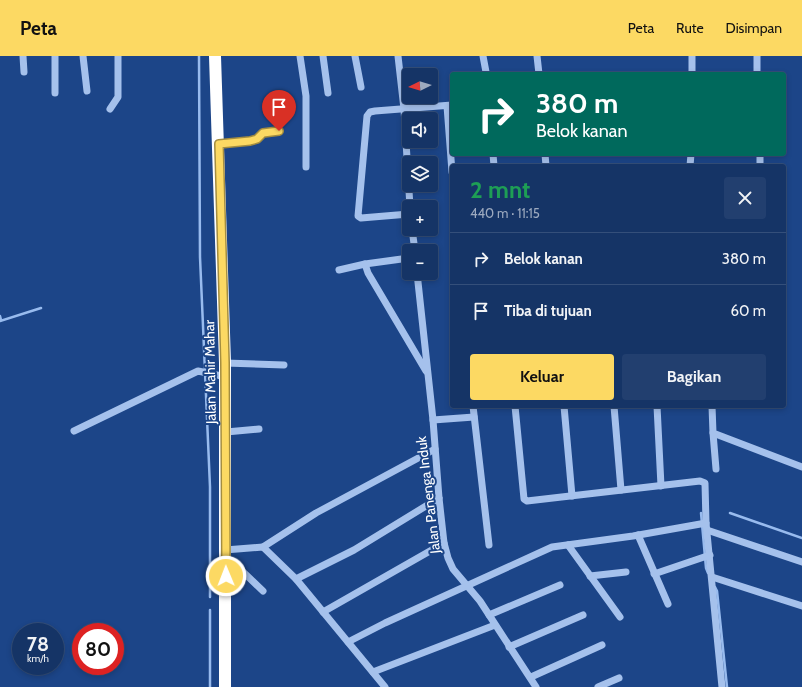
<!DOCTYPE html>
<html lang="id">
<meta charset="utf-8">
<style>
body{margin:0;font-family:Cabin,sans-serif;background:#223f6f;color:#f1f3f6;height:100vh;display:flex;flex-direction:column;font-size:15px;white-space:nowrap}
*{box-sizing:border-box;margin:0}
p{font-size:13px;color:#9daabf}
.icon{flex:none;width:22px;height:22px;fill:none;stroke:currentColor;stroke-width:2;stroke-linecap:round;stroke-linejoin:round}
.map{position:relative;flex:1;overflow:hidden}
.drawer{position:absolute;left:450px;top:108px;width:336px;height:244px;display:flex;flex-direction:column;background:#153466;border-radius:4px;box-shadow:0 2px 6px #0003,0 0 0 1px #344f7a}
.drawer>*{flex:none}
.banner{position:absolute;left:450px;top:16px;width:336px;height:84px;border-radius:4px;box-shadow:0 2px 6px #0003,0 0 0 1px #344f7a;background:#00695c;color:#fff;overflow:hidden}
.needle{width:26px;rotate:265deg}
.buttons{position:absolute;left:402px;top:12px;display:grid;gap:8px}
.buttons a{display:grid;place-items:center;width:36px;height:36px;border-radius:4px;background:#153466;box-shadow:0 2px 6px #0003,0 0 0 1px #344f7a;font-size:20px}
.speed{position:absolute;left:12px;top:567px;display:flex;gap:8px;font-size:20px;font-weight:700;text-align:center}
.speed>*{display:grid;place-content:center;width:52px;height:52px;border-radius:50%;background:#153466;box-shadow:0 2px 6px #0003,0 0 0 1px #344f7a;line-height:1}
.speed small{font-size:10px;font-weight:400}
.speed .limit{border:6px solid #d22;background:#fff;color:#111}
.pin{position:absolute;display:grid;place-items:center;width:34px;height:34px;color:#fff;margin:-41px -17px;border-radius:50% 50% 50% 0;rotate:-45deg;box-shadow:0 0 4px #0007}
.pin .icon{rotate:45deg}
.me{position:absolute;width:44px;margin:-22px;rotate:359deg;stroke-linejoin:round;filter:drop-shadow(0 0 3px #0008)}
.turn{display:flex;align-items:center;gap:14px;height:84px;padding:0 20px;font-size:18px}
.turn .icon{width:52px;height:52px;stroke-width:2.5}
.turn b{display:block;font-size:28px;line-height:34px}
.round{display:grid;place-items:center;flex:none;width:42px;height:42px;border-radius:4px;background:#223f6f}
.head{display:flex;align-items:center;justify-content:space-between;height:68px;padding:0 20px}
h1{font-size:24px;font-weight:700;line-height:30px;color:#1e9e55}
.action{display:flex;gap:8px;margin-top:auto;padding:8px 20px}
.action a{flex:1;height:46px;border-radius:4px;background:#fcd963;color:#111;font-size:16px;font-weight:700;line-height:46px;text-align:center}
.action a+a{background:#223f6f;color:#f1f3f6}
ul{padding:0;list-style:none}
li{display:flex;align-items:center;gap:12px;height:52px;padding:0 20px;border-top:1px solid #344f7a}
li div{flex:1}
li b{display:block;font-size:15px}
li em{font-style:normal}
header{display:flex;align-items:center;gap:24px;box-sizing:border-box;height:56px;padding:0 20px;background:#fcd963;color:#111}
header strong{font-size:19px}
nav{display:flex;gap:22px;margin-inline-start:auto;font-size:14px}
.map>svg:first-child{display:block}
.lines{fill:none;stroke-linecap:round;stroke-linejoin:round}
.stream{stroke:#98bbee;stroke-width:2.5}
.minor{stroke:#a5c1ec;stroke-width:7}
.highway{stroke:#fff;stroke-width:12}
.route-casing{stroke:#a48d40;stroke-width:10}
.route{stroke:#fcd963;stroke-width:7}
.labels{text-anchor:middle;stroke-width:4;stroke-linejoin:round;paint-order:stroke}
.street-label{font-size:14px;fill:#fff;stroke:#1c4588}
</style>
<header>
<strong>Peta</strong>
<nav><a>Peta</a><a>Rute</a><a>Disimpan</a></nav>
</header>
<div class="map">
<svg width="802" height="631" viewBox="0 0 802 631">
<rect width="100%" height="100%" fill="#1c4588"/>
<g class="lines">
<!-- stream -->
<g class="stream">
<path d="M 199,0 L 200,201 L 210,431 L 210,541"/>
<path d="M 0,260 L 1,264"/>
<path d="M 0,265 L 41,252"/>
<path d="M 701,457 L 706,512 L 708,517"/>
<path d="M 730,457 L 802,482"/>
<path d="M 715,531 L 717,535 L 727,631"/>
<path d="M 210,631 L 210,554"/>
</g>
<!-- minor -->
<g class="minor">
<path d="M 23,0 L 24,16"/>
<path d="M 83,0 L 87,35"/>
<path d="M 300,0 L 306,40 L 306,111"/>
<path d="M 323,0 L 328,37"/>
<path d="M 355,0 L 361,31"/>
<path d="M 398,0 L 404,53 L 410,151"/>
<path d="M 483,0 L 486,16"/>
<path d="M 537,0 L 539,18"/>
<path d="M 692,0 L 692,18"/>
<path d="M 757,0 L 757,18"/>
<path d="M 55,37 L 55,0"/>
<path d="M 447,50 L 452,116"/>
<path d="M 110,53 L 118,41 L 118,0"/>
<path d="M 219,88 L 250,85 L 257,83 L 263,77 L 279,75"/>
<path d="M 493,98 L 494,110"/>
<path d="M 545,98 L 546,110"/>
<path d="M 760,98 L 760,110"/>
<path d="M 690,110 L 691,98"/>
<path d="M 409,158 L 361,162 L 358,160 L 367,60 L 370,56 L 375,55 L 452,49"/>
<path d="M 412,173 L 415,195"/>
<path d="M 409,202 L 365,208 L 368,217 L 426,315"/>
<path d="M 339,214 L 365,208"/>
<path d="M 417,217 L 433,364 L 439,442 L 444,487 L 448,502 L 453,513 L 480,545 L 536,631"/>
<path d="M 225,307 L 284,309"/>
<path d="M 473,350 L 489,489"/>
<path d="M 515,350 L 524,443 L 527,445 L 700,425 L 705,427 L 706,467 L 722,631"/>
<path d="M 564,350 L 572,440"/>
<path d="M 614,350 L 621,434"/>
<path d="M 657,350 L 661,430"/>
<path d="M 712,350 L 713,377 L 802,411"/>
<path d="M 433,364 L 474,361"/>
<path d="M 74,375 L 198,315 L 226,321"/>
<path d="M 226,376 L 259,373"/>
<path d="M 713,377 L 716,413"/>
<path d="M 707,474 L 802,506"/>
<path d="M 638,479 L 668,548"/>
<path d="M 568,489 L 620,561"/>
<path d="M 263,491 L 316,457 L 435,393"/>
<path d="M 225,494 L 263,491 L 296,523 L 385,631"/>
<path d="M 225,509 L 239,512 L 263,535"/>
<path d="M 654,518 L 710,499"/>
<path d="M 590,520 L 626,516"/>
<path d="M 712,521 L 802,550"/>
<path d="M 296,523 L 354,494 L 439,442"/>
<path d="M 323,556 L 444,487"/>
<path d="M 489,559 L 560,529"/>
<path d="M 348,586 L 385,567 L 552,491 L 633,480 L 706,467"/>
<path d="M 509,591 L 583,559"/>
<path d="M 373,616 L 495,569"/>
<path d="M 531,621 L 602,589"/>
<path d="M 598,631 L 619,622"/>
</g>
<!-- highway -->
<path class="highway" d="M 215,0 L 225,307 L 225,631"/>
</g>
<g class="lines">
<defs>
<path id="route" d="M 226,520 L 225,307 L 219,88 L 250,85 L 257,83 L 263,77 L 279,75"/>
</defs>
<!-- route casing -->
<use href="#route" class="route-casing"/>
<!-- route -->
<use href="#route" class="route"/>
</g>
<g class="labels">
<!-- street labels -->
<g class="street-label">
<text transform="translate(210 316) rotate(-91)" y="5">Jalan Mahir Mahar</text>
<text transform="translate(428 439) rotate(-97)" y="5">Jalan Panenga Induk</text>
</g>
</g>
</svg>
<div class="buttons">
<a><svg class="needle" viewBox="-14 -14 28 28"><path d="M0-13l5 13h-10z" fill="#e53935"/><path d="M0 13l5-13h-10z" fill="#9daabf"/></svg></a>
<a><svg class="icon" aria-label="sound" viewBox="0 0 24 24"><path d="M4 9h4l5-4v14l-5-4H4zM17 9q2 3 0 6"/></svg></a>
<a><svg class="icon" aria-label="layers" viewBox="0 0 24 24"><path d="M12 4l9 5-9 5-9-5zM3 14l9 5 9-5"/></svg></a>
<a>+</a>
<a>−</a>
</div>
<div class="speed"><div>78<small>km/h</small></div><div class="limit">80</div></div>
<div class="pin" style="left:279px;top:75px;background:#d93025"><svg class="icon" aria-label="arrive" viewBox="0 0 24 24"><path d="M6 21V4h12l-3 4 3 4H6"/></svg></div>
<svg class="me" style="left:226px;top:520px" viewBox="-20 -20 40 40"><circle r="17" fill="#fcd963" stroke="#fff" stroke-width="3"/><path d="M0-11L8 9 0 5-8 9z" fill="#fff"/></svg>
<div class="banner">
<div class="turn"><svg class="icon" aria-label="right" viewBox="0 0 24 24"><path d="M7 20v-9h11M14 6l5 5-5 5"/></svg><div><b>380 m</b>Belok kanan</div></div>
</div>
<section class="drawer">
<div class="head"><div><h1>2 mnt</h1><p>440 m · 11:15</p></div><a class="round"><svg class="icon" aria-label="close" viewBox="0 0 24 24"><path d="M6 6l12 12M18 6L6 18"/></svg></a></div>
<ul>
<li><svg class="icon" aria-label="right" viewBox="0 0 24 24"><path d="M7 20v-9h11M14 6l5 5-5 5"/></svg><div><b>Belok kanan</b></div><em>380 m</em></li>
<li><svg class="icon" aria-label="arrive" viewBox="0 0 24 24"><path d="M6 21V4h12l-3 4 3 4H6"/></svg><div><b>Tiba di tujuan</b></div><em>60 m</em></li>
</ul>
<div class="action"><a>Keluar</a><a>Bagikan</a></div>
</section>
</div>
